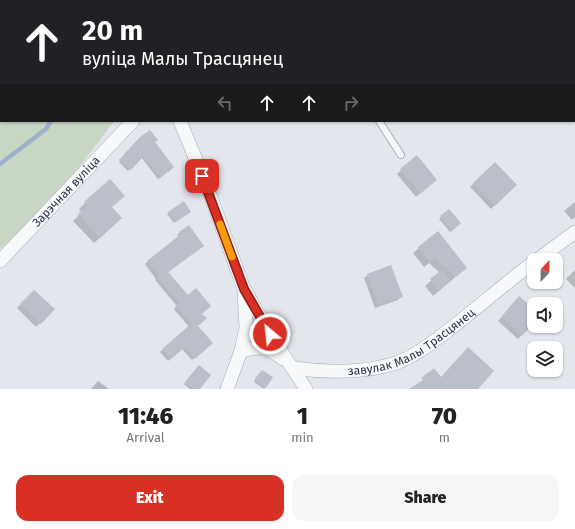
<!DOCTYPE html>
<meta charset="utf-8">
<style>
body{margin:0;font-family:"Fira Sans",sans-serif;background:#f6f6f6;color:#222;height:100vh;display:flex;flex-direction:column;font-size:15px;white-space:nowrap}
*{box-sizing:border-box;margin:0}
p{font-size:13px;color:#767676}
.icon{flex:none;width:22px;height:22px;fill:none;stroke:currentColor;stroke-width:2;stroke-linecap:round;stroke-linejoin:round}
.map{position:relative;height:389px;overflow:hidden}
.drawer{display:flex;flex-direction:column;background:#fff;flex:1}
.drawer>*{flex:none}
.banner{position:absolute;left:0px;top:0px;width:575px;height:122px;box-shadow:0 1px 3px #0004;background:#202124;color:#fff;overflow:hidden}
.needle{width:26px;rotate:22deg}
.buttons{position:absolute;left:527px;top:253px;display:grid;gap:8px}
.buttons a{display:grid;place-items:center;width:36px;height:36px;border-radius:8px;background:#fff;box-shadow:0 1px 3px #0004;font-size:20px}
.pin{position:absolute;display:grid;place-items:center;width:34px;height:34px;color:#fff;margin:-17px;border-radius:8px;box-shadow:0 2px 6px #0006}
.me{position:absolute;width:44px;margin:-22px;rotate:332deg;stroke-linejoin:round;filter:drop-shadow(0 0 3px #0008)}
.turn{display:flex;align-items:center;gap:14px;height:84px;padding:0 16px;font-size:18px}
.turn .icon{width:52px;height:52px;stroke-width:2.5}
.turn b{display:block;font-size:28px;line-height:34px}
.lanes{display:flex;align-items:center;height:38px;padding:0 16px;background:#0003;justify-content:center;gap:20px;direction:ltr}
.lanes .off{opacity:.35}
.eta{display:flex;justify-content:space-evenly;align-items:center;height:68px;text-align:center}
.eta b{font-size:24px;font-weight:800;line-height:28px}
.primary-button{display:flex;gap:8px;margin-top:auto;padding:8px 16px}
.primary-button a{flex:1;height:46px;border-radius:12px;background:#d93025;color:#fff;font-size:16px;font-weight:800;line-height:46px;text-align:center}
.primary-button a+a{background:#f6f6f6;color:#222}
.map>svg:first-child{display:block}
.green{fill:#c8d6c4}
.shadow{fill:#0003}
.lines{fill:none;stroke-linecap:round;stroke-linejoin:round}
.stream{stroke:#9eb2cd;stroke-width:4.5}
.building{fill:#babfca}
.service-casing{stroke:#a8adb7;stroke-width:8}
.minor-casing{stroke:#a8adb7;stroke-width:14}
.service{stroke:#f7f8fa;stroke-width:6}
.minor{stroke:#f7f8fa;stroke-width:13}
.route-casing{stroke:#8d1f18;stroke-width:10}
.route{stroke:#d93025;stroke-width:7}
.slow{stroke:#f59e0b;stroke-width:7}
.labels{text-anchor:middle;stroke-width:4;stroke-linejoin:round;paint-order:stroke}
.street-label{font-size:12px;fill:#2a3345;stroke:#f4f6f9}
</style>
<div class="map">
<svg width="575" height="389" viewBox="0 0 575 389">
<rect width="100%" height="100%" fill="#e3e6ec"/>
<!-- green -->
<path class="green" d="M 0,93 L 1,121 L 114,121 C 82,165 42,215 0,249 Z"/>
<!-- shadow -->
<g class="shadow">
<path d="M 366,0 L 378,0 L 379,1 L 365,1 Z"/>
<path d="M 447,0 L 469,0 L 470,1 L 446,1 Z"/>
<path d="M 547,0 L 559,0 L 558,1 Z"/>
<path d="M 575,34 L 575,73 L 574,72 Z"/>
<path d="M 141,138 L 153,142 L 172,169 L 158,179 L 141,157 L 128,171 L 119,162 Z"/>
<path d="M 416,157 L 432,183 L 416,197 L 397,174 Z"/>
<path d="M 495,163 L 516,185 L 491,209 L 470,187 Z"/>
<path d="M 575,202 L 575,217 L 572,220 L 564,211 Z"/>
<path d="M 85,203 L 111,208 L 115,224 L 94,243 L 73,221 L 82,212 L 79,209 Z"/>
<path d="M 449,210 L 460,223 L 450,232 L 439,219 Z"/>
<path d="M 169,212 L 188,213 L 174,223 L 167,214 Z"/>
<path d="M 180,232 L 203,246 L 167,273 L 201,314 L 197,326 L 212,343 L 192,360 L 182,349 L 168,361 L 160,352 L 189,327 L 174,309 L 177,306 L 155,280 L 156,279 L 145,264 L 179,237 L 177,235 Z"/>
<path d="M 419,248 L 466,268 L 433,296 L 425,286 L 440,273 L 429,263 L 424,267 L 413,253 Z"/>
<path d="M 575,270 L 575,288 L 566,279 Z"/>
<path d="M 368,275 L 401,297 L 398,300 L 375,308 L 364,278 Z"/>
<path d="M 34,291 L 53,310 L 36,327 L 17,308 Z"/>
<path d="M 516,301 L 534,310 L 534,321 L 518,339 L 498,321 Z"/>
<path d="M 197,368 L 198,389 L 190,389 L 184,384 Z"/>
<path d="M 260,373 L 265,388 L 264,389 L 254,382 Z"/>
<path d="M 98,381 L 109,389 L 91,389 Z"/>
</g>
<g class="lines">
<!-- stream -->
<g class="stream">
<path d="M 164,1 L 165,0"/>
<path d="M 0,164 L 46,129 L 51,121"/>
</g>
</g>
<!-- building -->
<g class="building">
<path d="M 150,130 L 158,140 L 155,142 L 174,167 L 160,178 L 143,157 L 131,170 L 119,160 L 140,137 Z"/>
<path d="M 417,155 L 437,180 L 420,194 L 400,169 Z"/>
<path d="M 495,162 L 517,185 L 495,206 L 473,183 Z"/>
<path d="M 110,179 L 125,196 L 112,207 L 122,218 L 100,238 L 78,214 L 87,206 L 84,202 Z"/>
<path d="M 184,201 L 191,212 L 176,222 L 168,212 Z"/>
<path d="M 449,209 L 461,223 L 452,231 L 440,216 Z"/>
<path d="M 189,225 L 204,246 L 168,272 L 188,295 L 196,288 L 211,306 L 202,314 L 207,318 L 198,326 L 213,343 L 195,359 L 185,347 L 171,359 L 162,349 L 191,324 L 175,306 L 179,303 L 157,277 L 158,276 L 147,261 L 181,234 L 179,232 Z"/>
<path d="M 438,231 L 467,268 L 456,277 L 435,258 L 430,262 L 418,247 Z"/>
<path d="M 391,265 L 403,297 L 378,305 L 367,274 Z"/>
<path d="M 443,269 L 450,281 L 439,291 L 430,279 Z"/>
<path d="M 34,290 L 55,309 L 41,324 L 20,304 Z"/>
<path d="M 519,296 L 534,309 L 534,323 L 522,336 L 501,317 Z"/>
<path d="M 468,347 L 494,371 L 478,389 L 409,389 L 423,380 L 421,378 L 434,368 L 441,377 Z"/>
<path d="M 199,365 L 211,375 L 200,389 L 194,389 L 185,382 Z"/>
<path d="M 262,370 L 273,377 L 266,388 L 254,380 Z"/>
</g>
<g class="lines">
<defs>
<g id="service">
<path d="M 293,0 L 294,1"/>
<path d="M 428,1 L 429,0"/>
<path d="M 568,1 L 569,0"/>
<path d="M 379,121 L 401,155"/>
</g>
<g id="minor">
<path d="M 134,0 L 135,1"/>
<path d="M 260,1 L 261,0"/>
<path d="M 180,121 L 208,189 L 244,289 L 246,328 L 241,351 L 227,389"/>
<path d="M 537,260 L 575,232"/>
<path id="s1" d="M 0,261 L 133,121"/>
<path d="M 245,290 L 270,334 L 306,389"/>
<path d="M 241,351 C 261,346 267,346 283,359"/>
<path id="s2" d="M 294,368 C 326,373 365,373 396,363 C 416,356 434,341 450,329 C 479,307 505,283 534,262"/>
</g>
</defs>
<!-- service casing -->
<use href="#service" class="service-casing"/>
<!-- minor casing -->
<use href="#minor" class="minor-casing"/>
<!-- service -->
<use href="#service" class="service"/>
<!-- minor -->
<use href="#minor" class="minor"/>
</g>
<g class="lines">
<defs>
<path id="route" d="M 202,176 L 244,289 L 270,334"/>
</defs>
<!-- route casing -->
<use href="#route" class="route-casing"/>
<!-- route -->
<use href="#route" class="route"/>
<!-- slow -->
<path class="slow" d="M 220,224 L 232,257"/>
</g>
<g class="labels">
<!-- street labels -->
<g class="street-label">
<text dy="4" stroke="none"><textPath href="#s1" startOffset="96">Зарэчная вуліца</textPath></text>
<text dy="4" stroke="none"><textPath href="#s2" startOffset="125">завулак Малы Трасцянец</textPath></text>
</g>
</g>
</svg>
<div class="buttons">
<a><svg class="needle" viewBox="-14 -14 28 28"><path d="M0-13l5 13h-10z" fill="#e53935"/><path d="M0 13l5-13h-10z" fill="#767676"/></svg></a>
<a><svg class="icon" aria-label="sound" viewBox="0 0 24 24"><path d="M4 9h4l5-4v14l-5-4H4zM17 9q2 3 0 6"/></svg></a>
<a><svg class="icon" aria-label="layers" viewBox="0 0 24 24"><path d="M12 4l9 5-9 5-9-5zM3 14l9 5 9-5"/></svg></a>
</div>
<div class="pin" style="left:202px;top:176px;background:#d93025"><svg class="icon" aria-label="arrive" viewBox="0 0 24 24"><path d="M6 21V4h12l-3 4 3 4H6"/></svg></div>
<svg class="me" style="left:270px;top:334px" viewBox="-20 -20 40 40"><circle r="17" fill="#d93025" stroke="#fff" stroke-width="3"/><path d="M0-11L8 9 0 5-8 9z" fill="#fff"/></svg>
<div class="banner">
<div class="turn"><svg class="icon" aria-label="ahead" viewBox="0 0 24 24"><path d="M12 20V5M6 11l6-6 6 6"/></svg><div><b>20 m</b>вуліца Малы Трасцянец</div></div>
<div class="lanes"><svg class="icon off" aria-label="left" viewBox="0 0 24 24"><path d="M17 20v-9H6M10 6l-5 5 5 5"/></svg><svg class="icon" aria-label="ahead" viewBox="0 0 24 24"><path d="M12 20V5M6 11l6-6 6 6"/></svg><svg class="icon" aria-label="ahead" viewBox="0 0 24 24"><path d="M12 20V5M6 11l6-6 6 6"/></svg><svg class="icon off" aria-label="right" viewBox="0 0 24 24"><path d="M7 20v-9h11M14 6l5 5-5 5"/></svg></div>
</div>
</div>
<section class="drawer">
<div class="eta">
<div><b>11:46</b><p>Arrival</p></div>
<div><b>1</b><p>min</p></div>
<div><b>70</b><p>m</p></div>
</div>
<div class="primary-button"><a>Exit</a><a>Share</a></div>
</section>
